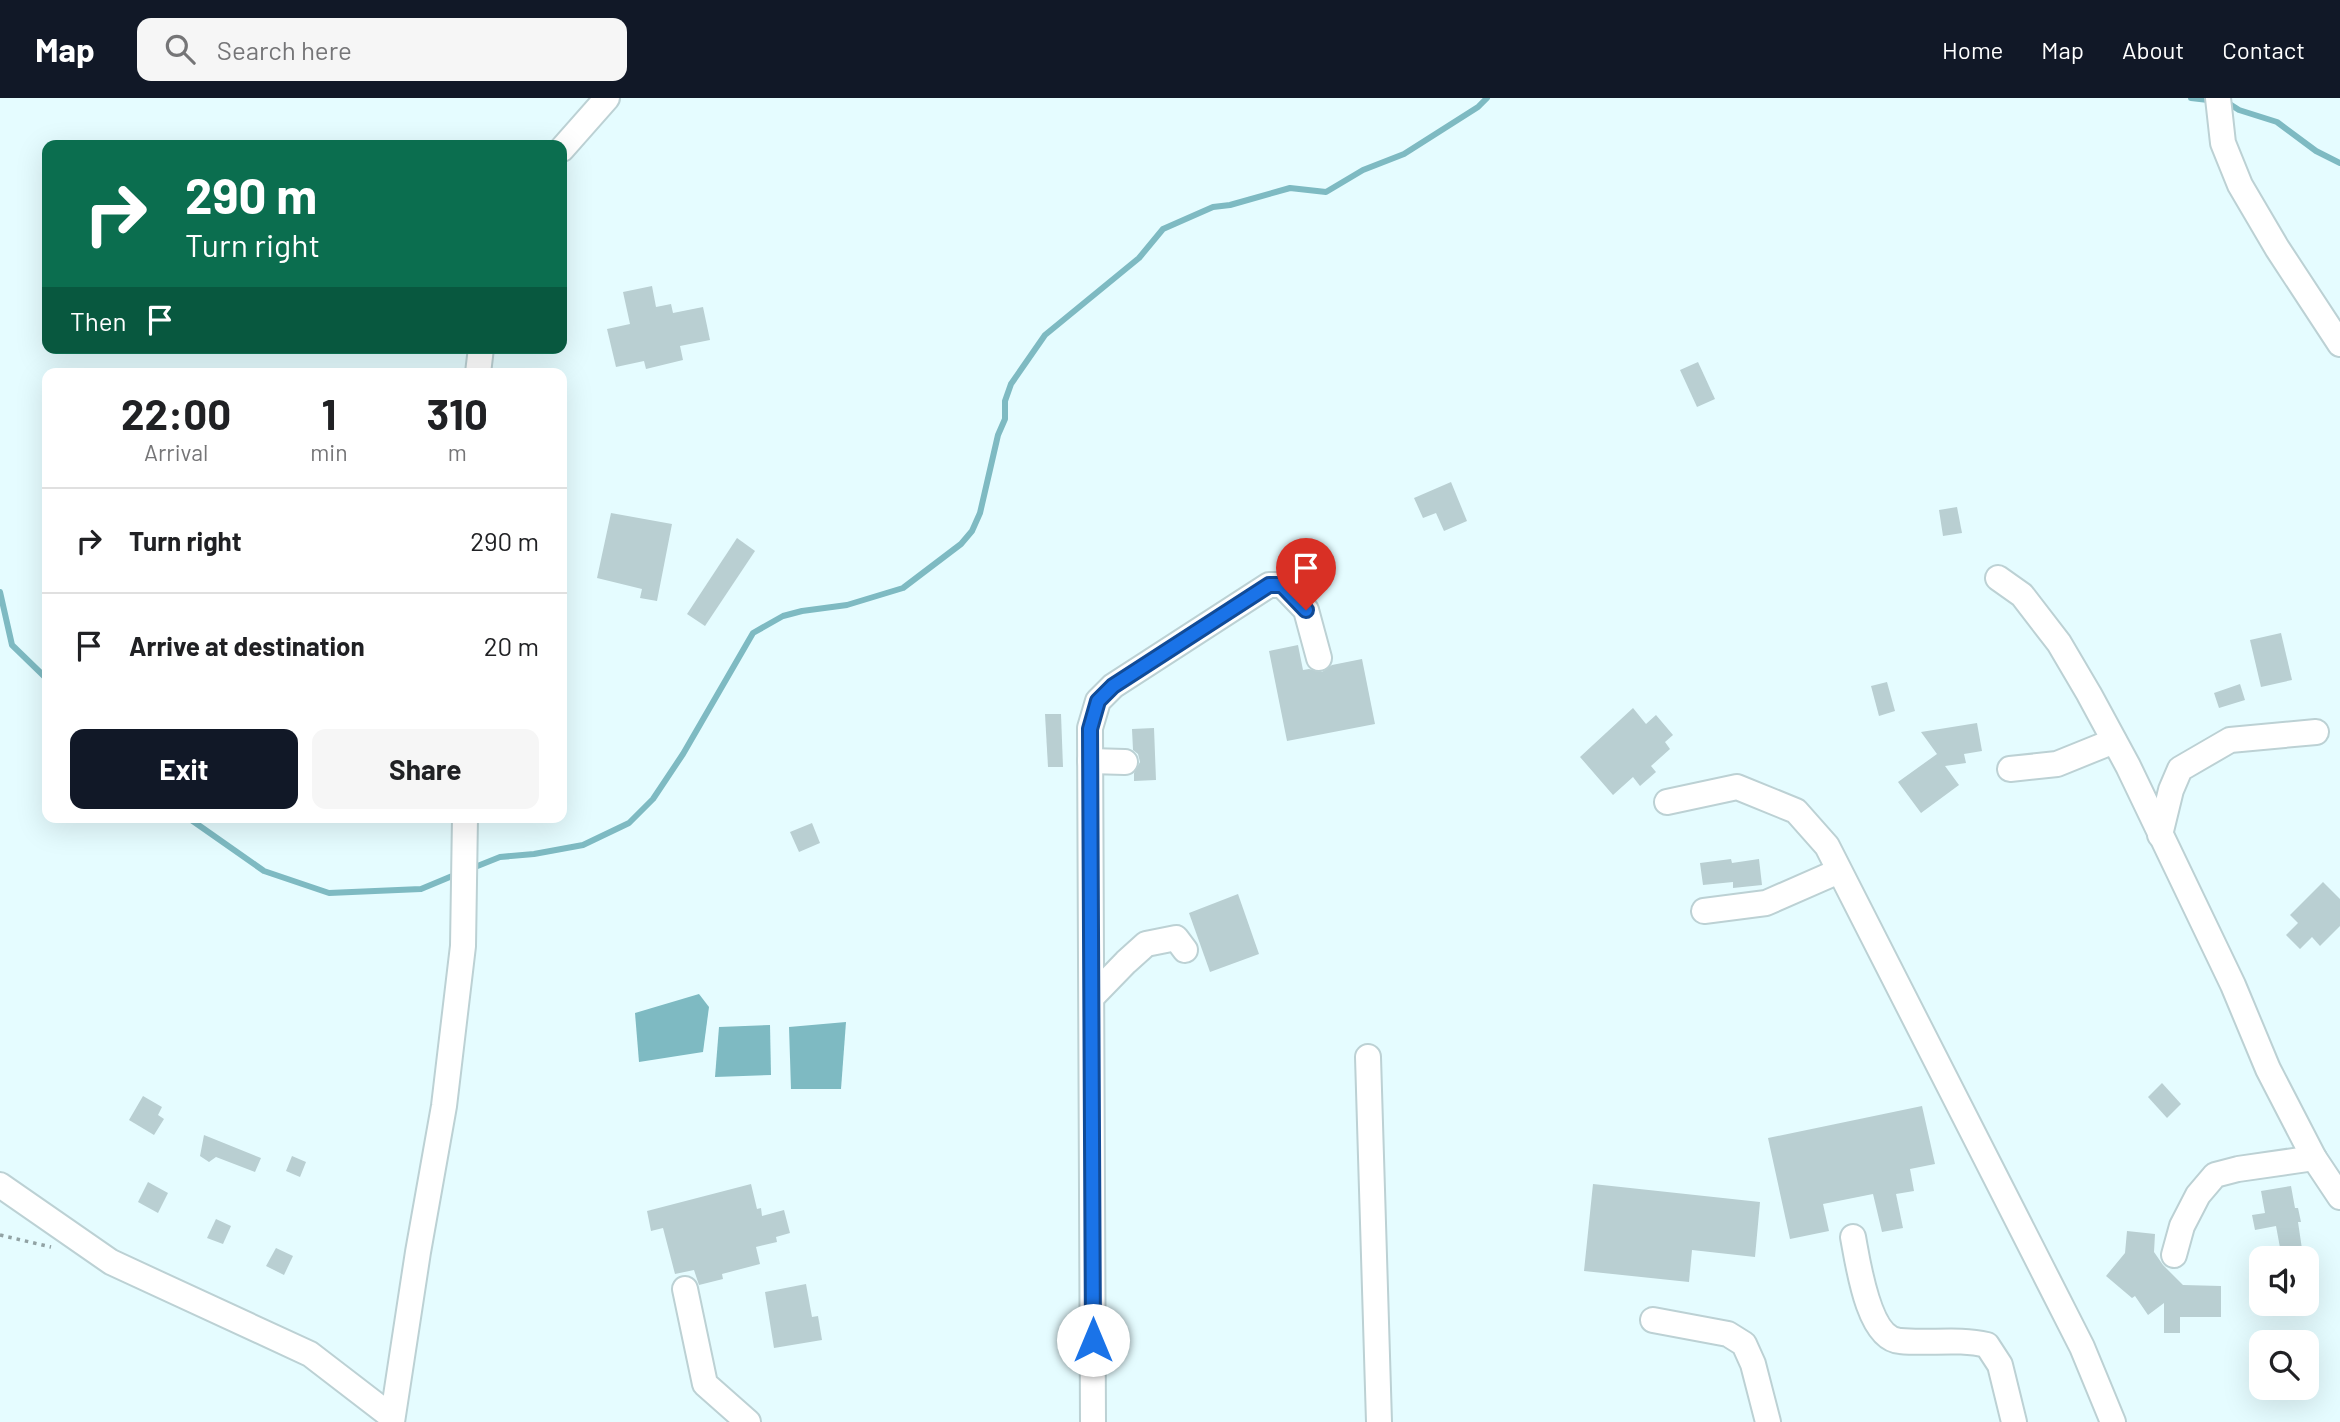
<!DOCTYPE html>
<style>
body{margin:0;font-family:Barlow,sans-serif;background:#f6f6f6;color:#202124;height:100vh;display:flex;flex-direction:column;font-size:26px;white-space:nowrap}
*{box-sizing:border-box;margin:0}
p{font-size:23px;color:#757577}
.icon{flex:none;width:38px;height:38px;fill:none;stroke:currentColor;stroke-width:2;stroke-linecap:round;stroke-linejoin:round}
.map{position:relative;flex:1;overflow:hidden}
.panel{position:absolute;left:42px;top:270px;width:525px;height:455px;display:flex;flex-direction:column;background:#fff;border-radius:14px;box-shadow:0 7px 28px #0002}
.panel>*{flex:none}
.top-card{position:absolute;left:42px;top:42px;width:525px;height:214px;border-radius:14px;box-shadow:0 7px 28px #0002;background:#0b6e4f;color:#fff;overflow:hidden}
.tools{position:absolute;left:2249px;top:1148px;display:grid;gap:14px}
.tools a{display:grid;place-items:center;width:70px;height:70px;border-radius:14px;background:#fff;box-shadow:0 7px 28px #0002;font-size:35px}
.pin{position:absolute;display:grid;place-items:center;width:60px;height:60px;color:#fff;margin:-72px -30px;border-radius:50% 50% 50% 0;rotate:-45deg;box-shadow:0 0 7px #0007}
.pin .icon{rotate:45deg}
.me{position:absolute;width:77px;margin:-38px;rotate:0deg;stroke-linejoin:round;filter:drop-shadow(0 0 5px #0008)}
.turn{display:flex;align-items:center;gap:24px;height:147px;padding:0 28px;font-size:32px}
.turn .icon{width:91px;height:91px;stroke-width:2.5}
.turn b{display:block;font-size:49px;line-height:60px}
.then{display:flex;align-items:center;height:66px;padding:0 28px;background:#0003;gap:14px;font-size:26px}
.eta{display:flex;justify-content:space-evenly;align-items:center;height:119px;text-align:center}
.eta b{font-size:42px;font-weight:700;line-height:49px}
.action{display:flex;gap:14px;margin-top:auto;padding:14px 28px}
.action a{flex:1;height:80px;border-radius:14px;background:#111827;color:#fff;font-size:28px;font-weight:700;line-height:80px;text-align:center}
.action a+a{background:#f6f6f6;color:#202124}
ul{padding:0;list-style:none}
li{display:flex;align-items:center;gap:21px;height:105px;padding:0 28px;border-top:2px solid #e0e0e0}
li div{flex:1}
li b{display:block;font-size:26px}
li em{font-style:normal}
header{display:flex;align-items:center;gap:42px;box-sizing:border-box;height:98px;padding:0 35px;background:#111827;color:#fff}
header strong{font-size:33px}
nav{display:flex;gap:38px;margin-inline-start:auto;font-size:24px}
.search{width:490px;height:63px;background:#f6f6f6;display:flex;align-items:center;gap:18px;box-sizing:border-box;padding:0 24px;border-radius:14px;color:#757577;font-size:26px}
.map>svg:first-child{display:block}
.water{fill:#7ebac2}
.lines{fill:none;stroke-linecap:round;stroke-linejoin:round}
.stream{stroke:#7ebac2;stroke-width:6}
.building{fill:#b9cfd2}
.minor-casing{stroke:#bcd1d4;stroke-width:28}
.path{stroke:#91a2a4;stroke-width:3.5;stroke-dasharray:3.5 5;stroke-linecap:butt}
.minor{stroke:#fff;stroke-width:24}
.route-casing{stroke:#114b97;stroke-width:18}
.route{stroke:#1a73e8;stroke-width:12}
</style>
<header>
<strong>Map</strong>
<div class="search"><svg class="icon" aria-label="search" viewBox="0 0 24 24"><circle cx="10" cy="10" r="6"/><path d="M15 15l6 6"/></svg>Search here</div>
<nav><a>Home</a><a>Map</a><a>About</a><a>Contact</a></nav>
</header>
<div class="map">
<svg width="2340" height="1324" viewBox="0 0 2340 1324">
<rect width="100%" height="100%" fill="#e5fcff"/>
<!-- water -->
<g class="water">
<path d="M 699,896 L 709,909 L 703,954 L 639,964 L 635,915 Z"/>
<path d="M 846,924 L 841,991 L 791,991 L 789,929 Z"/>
<path d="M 770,927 L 771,977 L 715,979 L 719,929 Z"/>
</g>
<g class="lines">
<!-- stream -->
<g class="stream">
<path d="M 2191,0 L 2208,2"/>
<path d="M 2228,5 L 2239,12 L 2277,24 L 2316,53 L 2340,65"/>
<path d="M 0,494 L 12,547 L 47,581"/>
<path d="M 187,719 L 264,773 L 329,795 L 421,791 L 457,776"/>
<path d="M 470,771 L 500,759 L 534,756 L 583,747 L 629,725 L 653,701 L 683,656 L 753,535 L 783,518 L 802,513 L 847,507 L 903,490 L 961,446 L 972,433 L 980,415 L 998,337 L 1005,321 L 1005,303 L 1011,286 L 1045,237 L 1139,160 L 1163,131 L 1213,109 L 1230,107 L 1290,90 L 1326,94 L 1363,72 L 1404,56 L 1478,9 L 1487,0"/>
</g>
</g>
<!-- building -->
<g class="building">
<path d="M 652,188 L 656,209 L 671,206 L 673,215 L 703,209 L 710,242 L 680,248 L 683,262 L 646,271 L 644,263 L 616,269 L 607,231 L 630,226 L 623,194 Z"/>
<path d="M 1698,264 L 1715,301 L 1697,309 L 1680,272 Z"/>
<path d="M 1451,384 L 1467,423 L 1444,433 L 1436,415 L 1423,420 L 1414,400 Z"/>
<path d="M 1957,409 L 1962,435 L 1943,438 L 1939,412 Z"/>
<path d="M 611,415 L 672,426 L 657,503 L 640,500 L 642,491 L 597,480 Z"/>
<path d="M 737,440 L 755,453 L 705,528 L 687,516 Z"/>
<path d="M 2281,535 L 2292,582 L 2261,589 L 2250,542 Z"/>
<path d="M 1298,547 L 1303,572 L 1309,571 L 1322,574 L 1332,567 L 1362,561 L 1375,626 L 1287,643 L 1269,553 Z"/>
<path d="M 1887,584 L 1895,613 L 1879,618 L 1871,588 Z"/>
<path d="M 2240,586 L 2245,602 L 2219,610 L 2214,595 Z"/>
<path d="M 1633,610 L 1646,626 L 1656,617 L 1673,637 L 1665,644 L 1670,651 L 1651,668 L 1656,674 L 1640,688 L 1633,679 L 1613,697 L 1580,659 Z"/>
<path d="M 1045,616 L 1061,616 L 1063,669 L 1048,669 Z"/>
<path d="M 1977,625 L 1982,653 L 1964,656 L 1966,665 L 1945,668 L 1959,687 L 1921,715 L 1898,684 L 1937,656 L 1921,634 Z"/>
<path d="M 1154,630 L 1156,682 L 1134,683 L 1134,675 L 1140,664 L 1138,656 L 1133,652 L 1132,631 Z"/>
<path d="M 812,725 L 820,745 L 799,754 L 790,734 Z"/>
<path d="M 1731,761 L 1732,765 L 1759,761 L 1762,787 L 1733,790 L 1733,784 L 1703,787 L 1700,765 Z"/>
<path d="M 2323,784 L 2340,801 L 2340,828 L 2320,848 L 2312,839 L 2300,851 L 2286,837 L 2298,825 L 2290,817 Z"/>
<path d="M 1238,796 L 1259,856 L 1210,874 L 1189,815 Z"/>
<path d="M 2162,985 L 2181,1006 L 2167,1020 L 2148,999 Z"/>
<path d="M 143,998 L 162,1009 L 158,1017 L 164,1021 L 154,1037 L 129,1022 Z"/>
<path d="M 1922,1008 L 1935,1066 L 1910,1071 L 1914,1093 L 1896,1096 L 1903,1130 L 1882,1134 L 1873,1096 L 1823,1106 L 1829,1133 L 1790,1141 L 1768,1040 Z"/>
<path d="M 204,1037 L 261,1060 L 255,1074 L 216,1059 L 209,1064 L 200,1058 Z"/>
<path d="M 292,1058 L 306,1064 L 300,1079 L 286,1073 Z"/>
<path d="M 148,1084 L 168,1095 L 158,1115 L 138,1104 Z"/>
<path d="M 751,1086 L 757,1111 L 761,1110 L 762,1118 L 784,1112 L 790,1135 L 776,1139 L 777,1144 L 756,1149 L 760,1166 L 722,1176 L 723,1181 L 699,1187 L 694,1172 L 675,1176 L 663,1130 L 651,1133 L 647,1113 Z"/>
<path d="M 1593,1086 L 1760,1104 L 1755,1159 L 1692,1152 L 1689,1184 L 1584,1173 Z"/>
<path d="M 2291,1088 L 2295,1110 L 2298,1110 L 2301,1124 L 2298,1124 L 2302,1151 L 2281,1155 L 2276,1128 L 2255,1132 L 2252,1117 L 2265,1115 L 2261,1093 Z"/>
<path d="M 216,1121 L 231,1128 L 223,1146 L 207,1140 Z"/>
<path d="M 2127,1133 L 2155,1136 L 2154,1154 L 2163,1167 L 2183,1187 L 2221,1188 L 2221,1219 L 2180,1219 L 2180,1235 L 2164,1235 L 2164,1205 L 2148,1217 L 2135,1198 L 2132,1200 L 2106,1178 L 2125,1155 Z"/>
<path d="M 276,1150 L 293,1158 L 284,1177 L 266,1168 Z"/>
<path d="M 806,1186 L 812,1219 L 818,1218 L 822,1242 L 774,1250 L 765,1194 Z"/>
</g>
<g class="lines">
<defs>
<g id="minor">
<path d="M 2218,0 L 2223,45 L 2240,87 L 2277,150 L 2340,246"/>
<path d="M 562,51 L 607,0"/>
<path d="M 478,275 L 481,250"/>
<path d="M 1998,480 L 2022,497 L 2059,545 L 2089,596 L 2128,668 L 2233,887 L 2268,971 L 2314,1060 L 2340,1099"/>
<path d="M 1090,663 L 1125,664"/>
<path d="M 2010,671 L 2057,666 L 2114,643"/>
<path d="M 1667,704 L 1737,689 L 1796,713 L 1827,748 L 2082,1249 L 2113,1324"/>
<path d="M 2160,737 L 2171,692 L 2180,671 L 2230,642 L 2316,634"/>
<path d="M 1704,813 L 1766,805 L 1839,773"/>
<path d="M 1092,899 L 1126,864 L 1146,846 L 1176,840 L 1185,852"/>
<path d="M 1368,959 L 1379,1324"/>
<path d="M 0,1087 L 111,1164 L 310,1256 L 392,1319"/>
<path d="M 1853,1139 C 1858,1165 1868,1241 1900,1243 C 1929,1246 1958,1240 1987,1247 L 2000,1267 L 2014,1324"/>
<path d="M 2174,1157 L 2182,1128 L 2198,1097 L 2215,1077 L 2238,1071 L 2314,1060"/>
<path d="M 685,1191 L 705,1286 L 748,1324"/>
<path d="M 1653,1222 L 1728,1236 L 1744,1246 L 1753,1266 L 1768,1324"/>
<path d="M 392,1324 L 418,1154 L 444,1008 L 463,848 L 465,719"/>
<path d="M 1093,1324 L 1090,630 L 1098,603 L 1113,588 L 1269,487 L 1282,487 L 1306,512 L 1319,560"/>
</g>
</defs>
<!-- minor casing -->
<use href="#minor" class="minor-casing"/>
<!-- path -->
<path class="path" d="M 0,1137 L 51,1149"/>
<!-- minor -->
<use href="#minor" class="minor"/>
</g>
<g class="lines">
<defs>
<path id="route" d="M 1093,1242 L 1090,631 L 1098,603 L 1113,588 L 1269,487 L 1282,487 L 1306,512"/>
</defs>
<!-- route casing -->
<use href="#route" class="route-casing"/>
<!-- route -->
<use href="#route" class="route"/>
</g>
</svg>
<div class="tools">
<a><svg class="icon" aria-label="sound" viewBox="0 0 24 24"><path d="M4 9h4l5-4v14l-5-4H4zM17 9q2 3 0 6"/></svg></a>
<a><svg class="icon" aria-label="search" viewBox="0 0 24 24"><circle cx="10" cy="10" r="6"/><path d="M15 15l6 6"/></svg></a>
</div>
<div class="pin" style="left:1306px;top:512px;background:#d93025"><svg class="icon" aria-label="arrive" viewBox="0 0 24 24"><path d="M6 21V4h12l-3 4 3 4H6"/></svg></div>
<svg class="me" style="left:1093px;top:1242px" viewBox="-20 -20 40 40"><circle r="19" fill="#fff"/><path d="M0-13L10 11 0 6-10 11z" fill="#1a73e8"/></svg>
<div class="top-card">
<div class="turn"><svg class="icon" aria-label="right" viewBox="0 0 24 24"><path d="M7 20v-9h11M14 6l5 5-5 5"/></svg><div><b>290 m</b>Turn right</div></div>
<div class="then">Then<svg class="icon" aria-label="arrive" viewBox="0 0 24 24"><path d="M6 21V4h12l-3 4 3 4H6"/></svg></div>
</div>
<section class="panel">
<div class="eta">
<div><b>22:00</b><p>Arrival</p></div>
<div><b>1</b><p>min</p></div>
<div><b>310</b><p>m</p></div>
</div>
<ul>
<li><svg class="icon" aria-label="right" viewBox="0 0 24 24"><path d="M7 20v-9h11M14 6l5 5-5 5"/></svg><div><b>Turn right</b></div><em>290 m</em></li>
<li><svg class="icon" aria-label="arrive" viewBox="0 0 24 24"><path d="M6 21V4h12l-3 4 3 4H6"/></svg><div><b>Arrive at destination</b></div><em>20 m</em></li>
</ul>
<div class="action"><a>Exit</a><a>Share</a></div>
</section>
</div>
